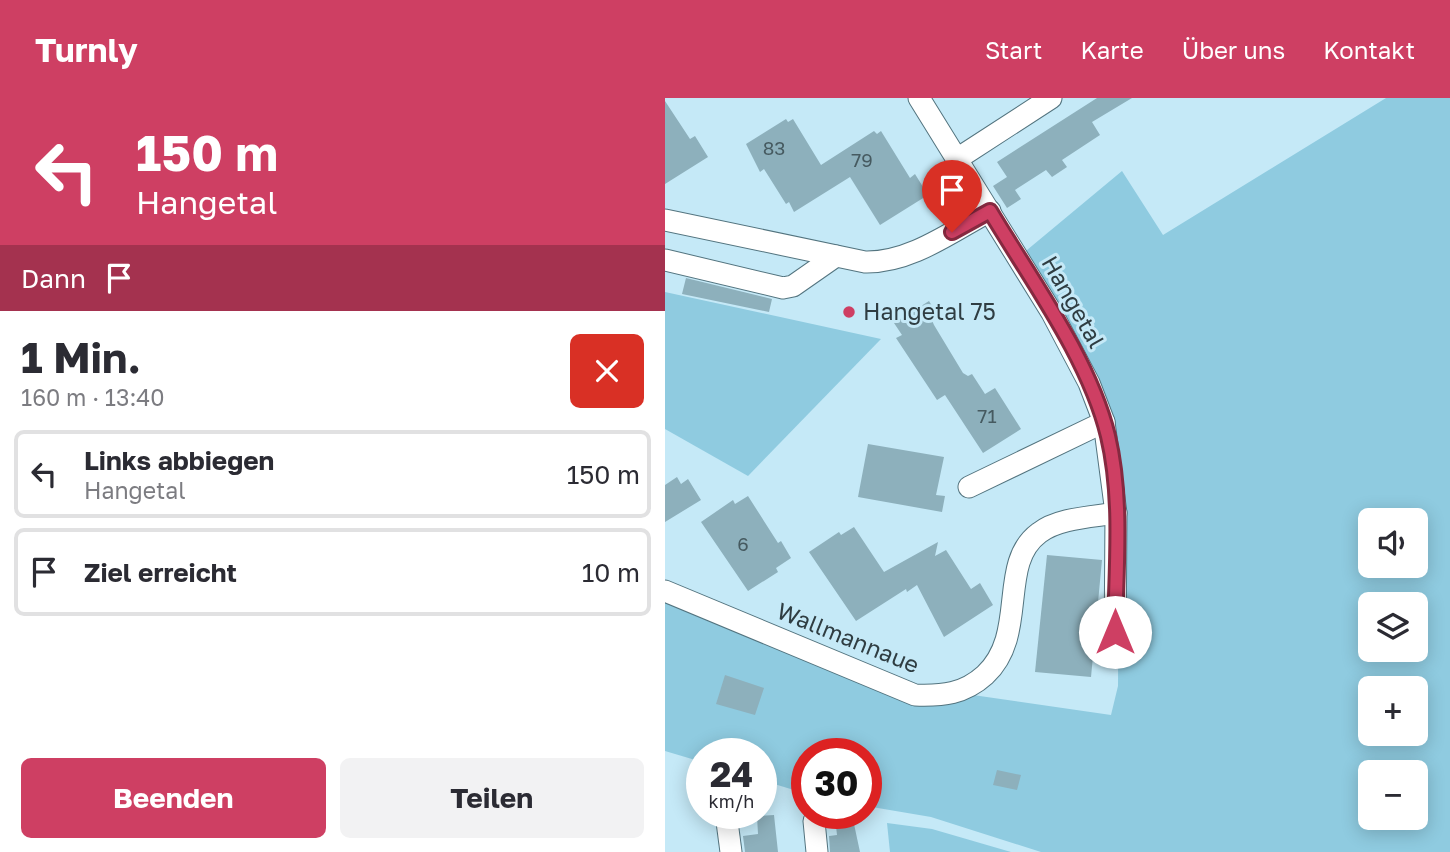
<!DOCTYPE html>
<html lang="de">
<meta charset="utf-8">
<style>
body{margin:0;font-family:"Golos Text",sans-serif;background:#f2f2f3;color:#2b2b33;height:100vh;display:flex;flex-direction:column;font-size:26px;white-space:nowrap}
*{box-sizing:border-box;margin:0}
p{font-size:23px;color:#7c7c81}
.icon{flex:none;width:38px;height:38px;fill:none;stroke:currentColor;stroke-width:2;stroke-linecap:round;stroke-linejoin:round}
.map{position:relative;flex:1;overflow:hidden}
.sheet{display:flex;flex-direction:column;background:#fff;width:665px}
.sheet>*{flex:none}
.banner{background:#ce3f63;color:#fff;overflow:hidden}
.controls{position:absolute;left:693px;top:410px;display:grid;gap:14px}
.controls a{display:grid;place-items:center;width:70px;height:70px;border-radius:10px;background:#fff;box-shadow:0 4px 18px #0003;font-size:35px}
.speed{position:absolute;left:21px;top:640px;display:flex;gap:14px;font-size:35px;font-weight:700;text-align:center}
.speed>*{display:grid;place-content:center;width:91px;height:91px;border-radius:50%;background:#fff;box-shadow:0 4px 18px #0003;line-height:1}
.speed small{font-size:18px;font-weight:400}
.speed .limit{border:10px solid #d22;background:#fff;color:#111}
.pin{position:absolute;display:grid;place-items:center;width:60px;height:60px;color:#fff;margin:-72px -30px;border-radius:50% 50% 50% 0;rotate:-45deg;box-shadow:0 0 7px #0007}
.pin .icon{rotate:45deg}
.me{position:absolute;width:77px;margin:-38px;rotate:0deg;stroke-linejoin:round;filter:drop-shadow(0 0 5px #0008)}
.turn{display:flex;align-items:center;gap:24px;height:147px;padding:0 21px;font-size:32px}
.turn .icon{width:91px;height:91px;stroke-width:2.5}
.turn b{display:block;font-size:49px;line-height:60px}
.then{display:flex;align-items:center;height:66px;padding:0 21px;background:#0003;gap:14px;font-size:26px}
.round{display:grid;place-items:center;flex:none;width:74px;height:74px;border-radius:10px;background:#f2f2f3}
.head{display:flex;align-items:center;justify-content:space-between;height:119px;padding:0 21px}
h1{font-size:42px;font-weight:700;line-height:52px}
.button{display:flex;gap:14px;margin-top:auto;padding:14px 21px}
.button a{flex:1;height:80px;border-radius:10px;background:#ce3f63;color:#fff;font-size:28px;font-weight:700;line-height:80px;text-align:center}
.button a+a{background:#f2f2f3;color:#2b2b33}
ul{padding:0;list-style:none}
li{display:flex;align-items:center;gap:21px;height:88px;margin:0 14px 10px;padding:0 7px;border:4px solid #e1e1e2;border-radius:10px}
li div{flex:1}
li b{display:block;font-size:26px}
li em{font-style:normal}
header{display:flex;align-items:center;gap:42px;box-sizing:border-box;height:98px;padding:0 35px;background:#ce3f63;color:#fff}
header strong{font-size:33px}
nav{display:flex;gap:38px;margin-inline-start:auto;font-size:24px}
main{display:flex;flex:1;min-height:0}
.map>svg:first-child{display:block}
.green{fill:#8fcbe0;fill-rule:evenodd}
.building{fill:#8db0bc}
.lines{fill:none;stroke-linecap:round;stroke-linejoin:round}
.minor-casing{stroke:#53747f;stroke-width:23}
.minor{stroke:#fff;stroke-width:21}
.route-casing{stroke:#862940;stroke-width:18}
.route{stroke:#ce3f63;stroke-width:12}
.poi-dot{fill:#ce3f63;stroke:#c5e9f7;stroke-width:2.5}
.labels{text-anchor:middle;stroke-width:6;stroke-linejoin:round;paint-order:stroke}
.number-label{font-size:19px;fill:#465a60}
.street-label{font-size:23px;fill:#2f3d42;stroke:#c5e9f7}
.poi-label{font-size:23px;fill:#2f3d42;stroke:#c5e9f7;text-anchor:start}
</style>
<header>
<strong>Turnly</strong>
<nav><a>Start</a><a>Karte</a><a>Über uns</a><a>Kontakt</a></nav>
</header>
<main>
<section class="sheet">
<div class="banner">
<div class="turn"><svg class="icon" aria-label="left" viewBox="0 0 24 24"><path d="M17 20v-9H6M10 6l-5 5 5 5"/></svg><div><b>150 m</b>Hangetal</div></div>
<div class="then">Dann<svg class="icon" aria-label="arrive" viewBox="0 0 24 24"><path d="M6 21V4h12l-3 4 3 4H6"/></svg></div>
</div>
<div class="head"><div><h1>1 Min.</h1><p>160 m · 13:40</p></div><a class="round" style="background:#d93025;color:#fff"><svg class="icon" aria-label="close" viewBox="0 0 24 24"><path d="M6 6l12 12M18 6L6 18"/></svg></a></div>
<ul>
<li><svg class="icon" aria-label="left" viewBox="0 0 24 24"><path d="M17 20v-9H6M10 6l-5 5 5 5"/></svg><div><b>Links abbiegen</b><p>Hangetal</p></div><em>150 m</em></li>
<li><svg class="icon" aria-label="arrive" viewBox="0 0 24 24"><path d="M6 21V4h12l-3 4 3 4H6"/></svg><div><b>Ziel erreicht</b></div><em>10 m</em></li>
</ul>
<div class="button"><a>Beenden</a><a>Teilen</a></div>
</section>
<div class="map">
<svg width="785" height="754" viewBox="0 0 785 754">
<rect width="100%" height="100%" fill="#c5e9f7"/>
<!-- green -->
<g class="green">
<path d="M 721,0 L 785,0 L 785,754 L 376,754 L 266,719 L 201,708 L 201,656 L 142,656 L 142,696 L 96,682 L 96,656 L 37,656 L 37,664 L 0,653 L 0,496 L 199,576 L 294,595 L 446,617 L 453,588 L 454,416 L 450,344 L 356,157 L 457,73 L 498,137 ZM 705,422 L 751,422 L 751,467 L 705,467 ZM 705,506 L 751,506 L 751,551 L 705,551 ZM 705,590 L 751,590 L 751,635 L 705,635 ZM 705,674 L 751,674 L 751,719 L 705,719 Z"/>
<path d="M 0,194 L 216,241 L 83,378 L 0,331 Z"/>
<path d="M 222,725 L 267,731 L 346,754 L 225,754 Z"/>
</g>
<!-- building -->
<g class="building">
<path d="M 432,0 L 467,0 L 427,24 L 435,37 L 397,62 L 402,69 L 387,79 L 381,72 L 350,92 L 356,101 L 342,110 L 328,88 L 342,79 L 332,64 Z"/>
<path d="M 0,3 L 25,41 L 30,38 L 43,59 L 0,86 Z"/>
<path d="M 121,21 L 123,24 L 128,21 L 156,67 L 209,33 L 212,36 L 216,33 L 245,80 L 250,76 L 263,97 L 215,127 L 185,79 L 129,114 L 124,104 L 121,106 L 99,71 L 95,74 L 81,46 Z"/>
<path d="M 21,180 L 107,201 L 104,214 L 17,196 Z"/>
<path d="M 264,203 L 272,216 L 266,220 L 269,227 L 298,275 L 303,278 L 307,276 L 320,296 L 330,290 L 356,331 L 318,355 L 280,297 L 272,302 L 231,240 L 237,237 L 229,225 Z"/>
<path d="M 203,346 L 279,359 L 271,397 L 280,398 L 277,414 L 193,399 Z"/>
<path d="M 12,379 L 16,386 L 23,381 L 36,402 L 0,424 L 0,387 Z"/>
<path d="M 83,398 L 113,445 L 116,443 L 126,460 L 111,470 L 113,474 L 83,493 L 36,424 L 68,402 L 70,406 Z"/>
<path d="M 189,429 L 219,474 L 273,444 L 270,458 L 281,452 L 306,491 L 315,485 L 328,507 L 279,539 L 252,487 L 242,494 L 241,491 L 191,523 L 144,454 L 174,434 L 176,437 Z"/>
<path d="M 382,457 L 437,462 L 426,579 L 370,574 Z"/>
<path d="M 60,577 L 99,590 L 90,617 L 51,606 Z"/>
<path d="M 332,672 L 356,677 L 352,692 L 328,687 Z"/>
<path d="M 109,717 L 113,754 L 80,754 L 78,738 L 93,736 L 92,718 Z"/>
<path d="M 189,726 L 195,754 L 165,754 L 164,738 L 172,737 L 171,728 Z"/>
</g>
<g class="lines">
<defs>
<g id="minor">
<path d="M 254,0 L 387,215 L 424,285 L 439,324 L 451,415 L 450,558"/>
<path d="M 292,61 L 386,0"/>
<path d="M 0,122 L 200,164 C 245,165 286,134 325,113"/>
<path d="M 0,162 L 118,190 L 128,188 L 171,158"/>
<path d="M 304,389 L 439,324"/>
<path d="M 0,493 L 250,597 C 278,598 299,596 320,577 C 364,536 332,466 374,435 C 393,420 427,419 451,415"/>
<path d="M 61,716 L 66,754"/>
<path d="M 149,723 L 152,754"/>
</g>
</defs>
<!-- minor casing -->
<use href="#minor" class="minor-casing"/>
<!-- minor -->
<use href="#minor" class="minor"/>
</g>
<g class="lines">
<defs>
<path id="route" d="M 287,134 L 325,113 C 366,182 424,260 443,338 C 458,401 451,471 450,534"/>
</defs>
<!-- route casing -->
<use href="#route" class="route-casing"/>
<!-- route -->
<use href="#route" class="route"/>
</g>
<!-- markers -->
<circle class="poi-dot" cx="184" cy="214" r="7"/>
<g class="labels">
<!-- number labels -->
<g class="number-label">
<text x="109" y="57">83</text>
<text x="197" y="69">79</text>
<text x="322" y="325">71</text>
<text x="78" y="453">6</text>
</g>
<!-- street labels -->
<g class="street-label">
<text transform="translate(408 204) rotate(60)" y="8">Hangetal</text>
<text transform="translate(183 540) rotate(22)" y="8">Wallmannaue</text>
</g>
<!-- poi labels -->
<g class="poi-label">
<text x="198" y="222">Hangetal 75</text>
</g>
</g>
</svg>
<div class="controls">
<a><svg class="icon" aria-label="sound" viewBox="0 0 24 24"><path d="M4 9h4l5-4v14l-5-4H4zM17 9q2 3 0 6"/></svg></a>
<a><svg class="icon" aria-label="layers" viewBox="0 0 24 24"><path d="M12 4l9 5-9 5-9-5zM3 14l9 5 9-5"/></svg></a>
<a>+</a>
<a>−</a>
</div>
<div class="speed"><div>24<small>km/h</small></div><div class="limit">30</div></div>
<div class="pin" style="left:287px;top:134px;background:#d93025"><svg class="icon" aria-label="arrive" viewBox="0 0 24 24"><path d="M6 21V4h12l-3 4 3 4H6"/></svg></div>
<svg class="me" style="left:450px;top:534px" viewBox="-20 -20 40 40"><circle r="19" fill="#fff"/><path d="M0-13L10 11 0 6-10 11z" fill="#ce3f63"/></svg>
</div>
</main>
